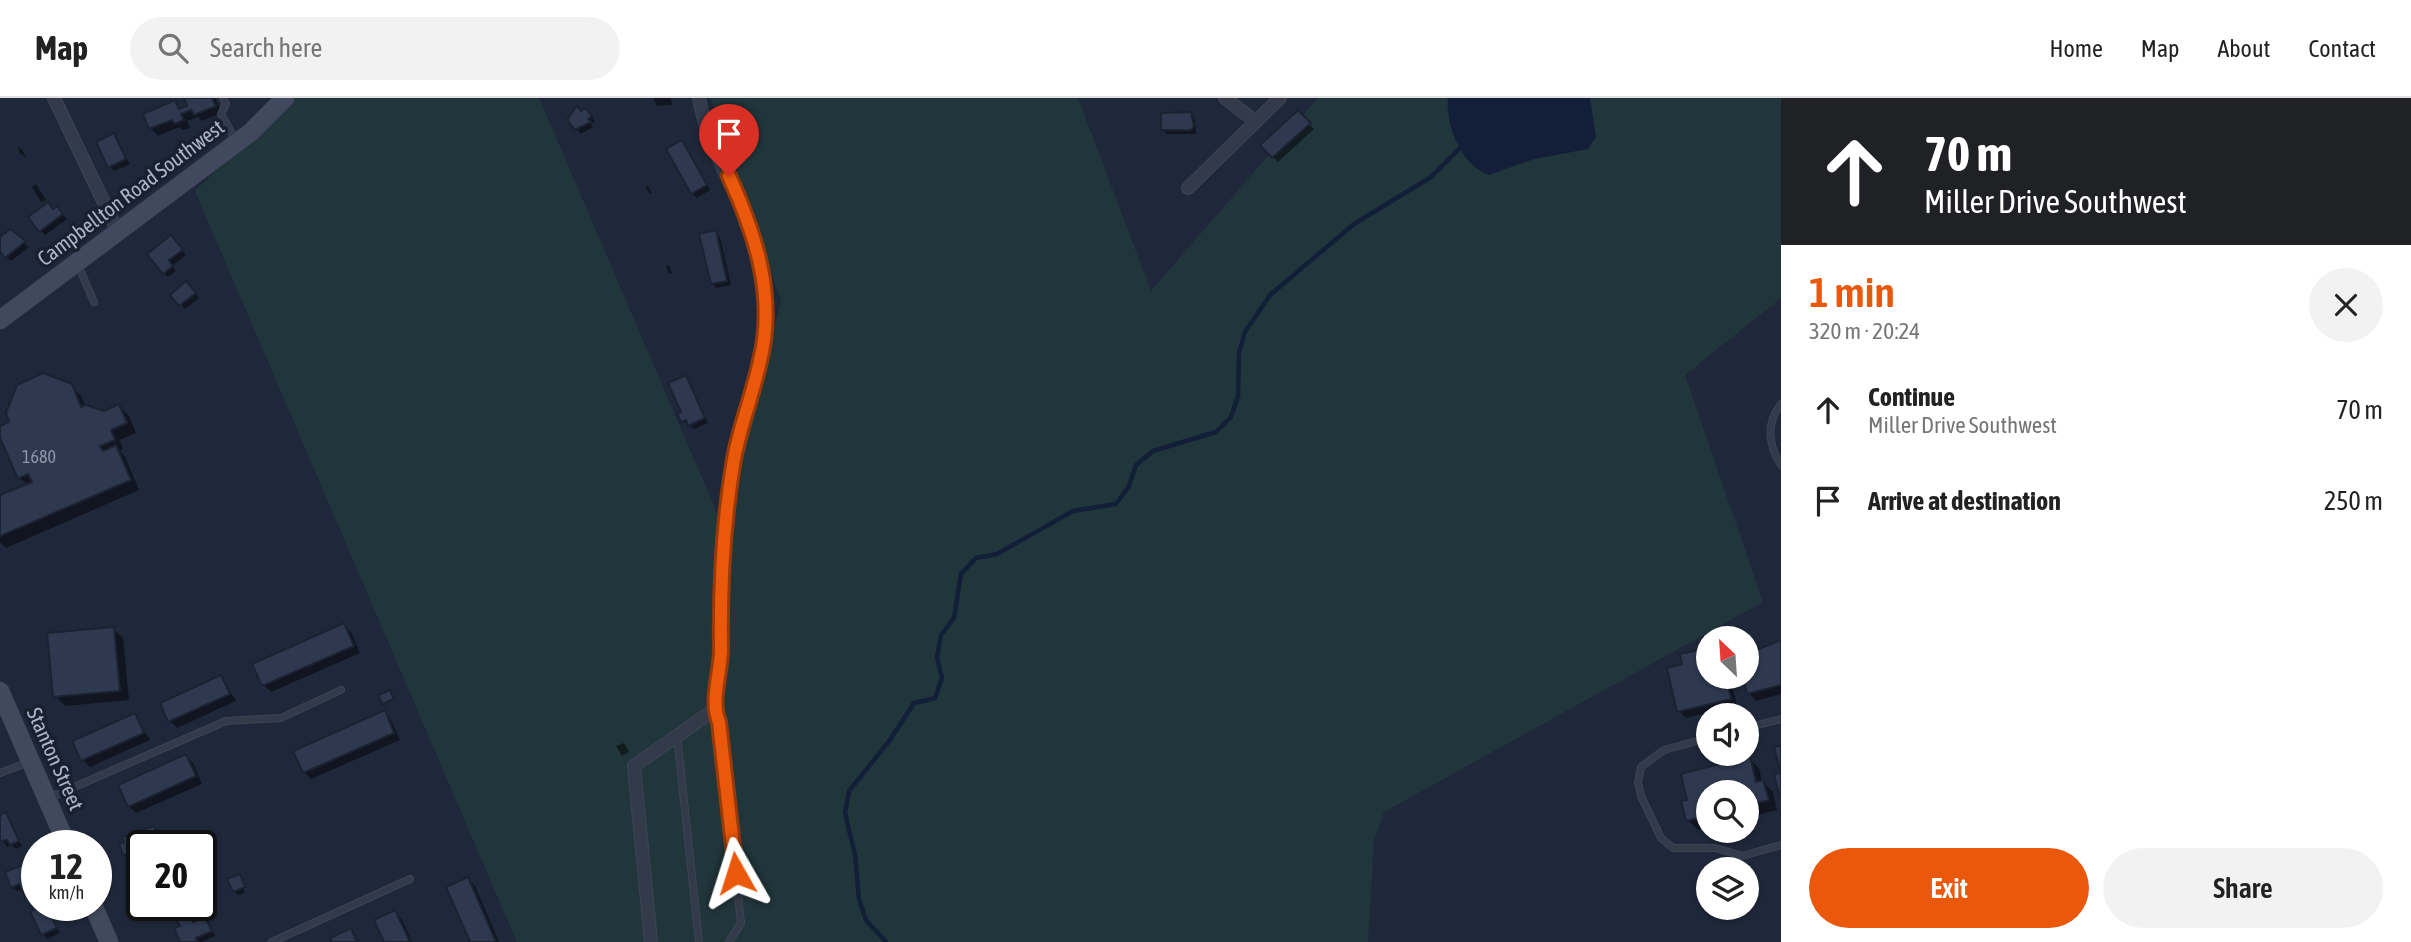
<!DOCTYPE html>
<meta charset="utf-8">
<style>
body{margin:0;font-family:"Asap Condensed",sans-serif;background:#f2f2f2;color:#222;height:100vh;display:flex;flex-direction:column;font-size:26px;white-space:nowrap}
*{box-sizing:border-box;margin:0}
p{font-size:23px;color:#767676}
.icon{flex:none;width:38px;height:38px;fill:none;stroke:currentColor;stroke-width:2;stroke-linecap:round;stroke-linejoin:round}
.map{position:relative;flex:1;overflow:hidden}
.panel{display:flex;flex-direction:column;background:#fff;width:630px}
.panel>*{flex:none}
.top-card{background:#202124;color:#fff;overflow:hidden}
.needle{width:46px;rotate:335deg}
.controls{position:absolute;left:1696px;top:528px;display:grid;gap:14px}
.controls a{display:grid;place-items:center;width:63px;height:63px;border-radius:50%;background:#fff;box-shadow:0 2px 5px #0004;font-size:35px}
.speed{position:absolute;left:21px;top:732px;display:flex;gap:14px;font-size:35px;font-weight:700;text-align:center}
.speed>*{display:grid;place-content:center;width:91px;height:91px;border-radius:50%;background:#fff;box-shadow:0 2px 5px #0004;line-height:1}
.speed small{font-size:18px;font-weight:400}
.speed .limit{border:4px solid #111;border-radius:10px;background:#fff;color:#111}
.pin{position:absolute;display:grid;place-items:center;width:60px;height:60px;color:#fff;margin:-72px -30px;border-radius:50% 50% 50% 0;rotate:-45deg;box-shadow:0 0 7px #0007}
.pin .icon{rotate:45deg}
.me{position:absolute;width:77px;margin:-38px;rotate:354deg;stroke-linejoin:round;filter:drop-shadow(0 0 5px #0008)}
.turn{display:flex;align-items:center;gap:24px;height:147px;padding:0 28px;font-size:32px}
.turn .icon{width:91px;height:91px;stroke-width:2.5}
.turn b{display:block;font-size:49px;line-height:60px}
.round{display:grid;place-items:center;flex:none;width:74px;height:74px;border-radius:37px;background:#f2f2f2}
.summary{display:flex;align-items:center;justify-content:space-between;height:119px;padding:0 28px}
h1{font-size:42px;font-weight:600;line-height:52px;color:#ea580c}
.action{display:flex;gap:14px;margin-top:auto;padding:14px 28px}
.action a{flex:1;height:80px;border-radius:42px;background:#ea580c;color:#fff;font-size:28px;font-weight:600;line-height:80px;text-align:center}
.action a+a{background:#f2f2f2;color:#222}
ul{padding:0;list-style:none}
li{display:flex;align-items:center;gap:21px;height:91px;padding:0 28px}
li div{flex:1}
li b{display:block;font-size:26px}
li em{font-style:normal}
header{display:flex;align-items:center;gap:42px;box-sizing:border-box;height:98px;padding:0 35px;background:#fff;border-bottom:2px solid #e0e0e0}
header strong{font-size:33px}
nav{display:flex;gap:38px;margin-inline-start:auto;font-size:24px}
.search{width:490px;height:63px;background:#f2f2f2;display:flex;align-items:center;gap:18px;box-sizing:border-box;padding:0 24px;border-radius:38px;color:#767676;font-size:26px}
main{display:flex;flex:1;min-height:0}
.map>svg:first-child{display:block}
.green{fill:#21363b}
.water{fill:#131e38}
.shadow{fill:#0007}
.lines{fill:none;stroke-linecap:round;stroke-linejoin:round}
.stream{stroke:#131e38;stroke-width:4.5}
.building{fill:#2e394f;stroke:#1b2231;stroke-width:2;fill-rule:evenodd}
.lane-casing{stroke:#3d4454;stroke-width:8}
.street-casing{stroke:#3d4454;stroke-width:14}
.secondary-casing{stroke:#3d4454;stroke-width:19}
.lane{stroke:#333b4b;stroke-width:6}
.street{stroke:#333b4b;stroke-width:12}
.secondary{stroke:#41495e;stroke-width:18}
.route-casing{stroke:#983908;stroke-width:18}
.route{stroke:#ea580c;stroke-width:12}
.labels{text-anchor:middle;stroke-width:7;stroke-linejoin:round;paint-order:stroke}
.number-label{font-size:18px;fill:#8d95a8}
.street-label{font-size:21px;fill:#aeb5c7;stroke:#19202f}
</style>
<header>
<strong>Map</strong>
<div class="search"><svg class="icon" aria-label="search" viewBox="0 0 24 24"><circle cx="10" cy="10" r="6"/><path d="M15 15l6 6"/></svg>Search here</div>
<nav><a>Home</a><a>Map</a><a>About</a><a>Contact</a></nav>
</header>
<main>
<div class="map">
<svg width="1781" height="844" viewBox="0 0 1781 844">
<rect width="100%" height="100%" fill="#1f283a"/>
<!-- green -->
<path class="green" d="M 290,0 L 539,0 L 723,429 L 781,203 L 711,0 L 1078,0 L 1151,193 L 1318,0 L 1781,0 L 1781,200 L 1685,277 L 1763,504 L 1384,714 L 1374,743 L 1368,844 L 517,844 L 195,93 Z"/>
<!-- water -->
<path class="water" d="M 1448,0 L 1590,0 L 1596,39 L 1588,51 L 1534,61 L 1489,77 C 1462,68 1445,28 1448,0 Z"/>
<!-- shadow -->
<g class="shadow">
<path d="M 186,0 L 215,0 L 222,15 L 202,23 L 198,19 L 187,23 L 190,30 L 183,32 L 179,29 L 158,38 L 151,30 L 145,17 L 175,4 L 182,12 L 189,9 Z"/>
<path d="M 653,0 L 671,0 L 672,7 L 657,8 Z"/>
<path d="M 1298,14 L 1314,31 L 1278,64 L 1262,47 Z"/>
<path d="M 581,15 L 589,16 L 595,23 L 591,26 L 593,29 L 581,36 L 577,31 Z"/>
<path d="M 1190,16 L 1195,21 L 1196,36 L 1167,36 L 1163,32 Z"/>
<path d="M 113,37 L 130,66 L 114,73 L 110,69 Z"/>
<path d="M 18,48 L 23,53 L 26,59 L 20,56 Z"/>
<path d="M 686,49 L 710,92 L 697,100 L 692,95 Z"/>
<path d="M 36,86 L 46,102 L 41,104 L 32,89 Z"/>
<path d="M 648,88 L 652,95 L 650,96 L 645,89 Z"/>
<path d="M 54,113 L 61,115 L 67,121 L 45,137 L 30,120 Z"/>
<path d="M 10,133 L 29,149 L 11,163 L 0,151 L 0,141 Z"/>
<path d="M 715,134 L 720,139 L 731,187 L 717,190 L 712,186 Z"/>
<path d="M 175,144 L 186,157 L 172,168 L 176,173 L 168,179 L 164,175 Z"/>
<path d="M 669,167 L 672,175 L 669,176 L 666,168 Z"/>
<path d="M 191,190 L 199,200 L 185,211 L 173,197 Z"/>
<path d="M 685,279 L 708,325 L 694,331 L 683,323 Z"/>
<path d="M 71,288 L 81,298 L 86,309 L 104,315 L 119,308 L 129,318 L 136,335 L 120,342 L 123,351 L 120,353 L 125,359 L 139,392 L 6,450 L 0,444 L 0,399 L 28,387 L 20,380 L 0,330 Z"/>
<path d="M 344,527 L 351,534 L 360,555 L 271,594 L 264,587 Z"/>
<path d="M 113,531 L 123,540 L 129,602 L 65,608 L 55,598 Z"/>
<path d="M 1780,544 L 1781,596 L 1756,603 L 1749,595 L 1746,579 L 1766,553 L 1765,548 Z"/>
<path d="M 1708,551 L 1708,579 L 1730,579 L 1737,607 L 1686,620 L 1679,613 L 1684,567 Z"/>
<path d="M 221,579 L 236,603 L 177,630 L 170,623 Z"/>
<path d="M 384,614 L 391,622 L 400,642 L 311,681 L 304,674 Z"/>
<path d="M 135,617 L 150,642 L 90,669 L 83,662 Z"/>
<path d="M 624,645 L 629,654 L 622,658 L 616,648 Z"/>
<path d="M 186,658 L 193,665 L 202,686 L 136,715 L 129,708 Z"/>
<path d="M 1749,660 L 1759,670 L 1762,683 L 1773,694 L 1777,712 L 1754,718 L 1752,722 L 1746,719 L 1746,695 L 1708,695 L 1708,729 L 1698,732 L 1688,722 L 1689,703 Z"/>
<path d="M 5,717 L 22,748 L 16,751 L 11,746 L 7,749 L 0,739 L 0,719 Z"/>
<path d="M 154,730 L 163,747 L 142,747 L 142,757 L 129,761 L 124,756 Z"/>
<path d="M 27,767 L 37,783 L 37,797 L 30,800 L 23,791 L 17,793 L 13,789 Z"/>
<path d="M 239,778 L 245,795 L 239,797 L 234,793 Z"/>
<path d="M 467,781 L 475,788 L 499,844 L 472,844 L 448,790 Z"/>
<path d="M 44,807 L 60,835 L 47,841 L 32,814 Z"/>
<path d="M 142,807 L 163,807 L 148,813 Z"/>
<path d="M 178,807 L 194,807 L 195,810 L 187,814 L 194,826 L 205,821 L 215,838 L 202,844 L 182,844 L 176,831 L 182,828 L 183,814 Z"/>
<path d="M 395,814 L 402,821 L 412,844 L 386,844 L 376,822 Z"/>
</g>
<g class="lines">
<!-- stream -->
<path class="stream" d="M 886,844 L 866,822 L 859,801 L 855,757 L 845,715 L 849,693 L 890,642 L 914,605 L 935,600 L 942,580 L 937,559 L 941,537 L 954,520 L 961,476 L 976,460 L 997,456 L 1073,413 L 1116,406 L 1129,388 L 1136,367 L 1153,353 L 1216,334 L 1231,319 L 1238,298 L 1239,255 L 1245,234 L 1270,197 L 1354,126 L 1431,79 L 1461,49"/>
</g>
<!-- building -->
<g class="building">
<path d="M 184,0 L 212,0 L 216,8 L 194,17 L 191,12 L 181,16 L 184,22 L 174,26 L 172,22 L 149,31 L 143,16 L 175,2 L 179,11 L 187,8 Z"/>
<path d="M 577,8 L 581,13 L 585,10 L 592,18 L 588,21 L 591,24 L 575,32 L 567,22 Z"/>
<path d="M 1298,12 L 1311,25 L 1272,60 L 1260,47 Z"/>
<path d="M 1191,14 L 1194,28 L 1191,32 L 1161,32 L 1161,15 Z"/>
<path d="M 114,35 L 126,61 L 108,70 L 96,44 Z"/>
<path d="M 682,42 L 707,87 L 691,96 L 666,51 Z"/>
<path d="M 48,104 L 53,111 L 57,108 L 63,116 L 39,134 L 28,119 Z"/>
<path d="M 10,131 L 26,143 L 5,160 L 0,154 L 0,139 Z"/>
<path d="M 716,132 L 727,183 L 711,186 L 699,136 Z"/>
<path d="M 171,137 L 183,152 L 169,162 L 173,168 L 163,176 L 147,156 Z"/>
<path d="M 186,183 L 196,195 L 179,208 L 170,197 Z"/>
<path d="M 43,275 L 72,286 L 81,309 L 86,307 L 104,313 L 119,306 L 127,325 L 111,332 L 115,342 L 100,348 L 103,353 L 116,347 L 131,382 L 0,438 L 0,397 L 32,384 L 28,376 L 18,381 L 0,340 L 0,328 L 9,324 L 6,315 L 17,287 ZM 77,356 L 81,363 L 38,382 L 35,374 Z"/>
<path d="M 43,275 L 72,286 L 81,309 L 86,307 L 104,313 L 119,306 L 127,325 L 111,332 L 115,342 L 100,348 L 103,353 L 116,347 L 131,382 L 0,438 L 0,397 L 32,384 L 28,376 L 18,381 L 0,340 L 0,328 L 9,324 L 6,315 L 17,287 Z"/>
<path d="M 686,277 L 705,320 L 688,328 L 686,322 L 681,324 L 677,315 L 681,314 L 668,285 Z"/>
<path d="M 344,525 L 354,548 L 262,588 L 252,566 Z"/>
<path d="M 114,529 L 120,593 L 53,599 L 47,535 Z"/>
<path d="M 1781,542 L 1781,587 L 1747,596 L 1743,579 L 1746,579 L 1746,556 Z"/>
<path d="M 1708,550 L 1708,579 L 1726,579 L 1731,601 L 1677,614 L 1667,570 L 1682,566 L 1680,556 Z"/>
<path d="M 221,577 L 230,596 L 168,624 L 160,605 Z"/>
<path d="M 390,592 L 394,601 L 382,606 L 378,597 Z"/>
<path d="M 385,612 L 394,635 L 303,675 L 293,653 Z"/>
<path d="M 135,615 L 144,635 L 81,663 L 72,643 Z"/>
<path d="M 1781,647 L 1781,695 L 1779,696 L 1774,676 L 1781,675 L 1774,649 Z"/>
<path d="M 186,656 L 196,678 L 128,709 L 118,687 Z"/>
<path d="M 1750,658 L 1756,684 L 1763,682 L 1769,702 L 1746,708 L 1746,695 L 1708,695 L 1708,718 L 1686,723 L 1681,703 L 1687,702 L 1681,676 Z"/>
<path d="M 6,714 L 19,743 L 10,747 L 7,742 L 0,743 L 0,717 Z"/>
<path d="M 154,728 L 161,747 L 142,747 L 142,753 L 123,757 L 119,746 L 124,744 L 122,739 Z"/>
<path d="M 28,765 L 37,791 L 24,796 L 19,786 L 11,790 L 5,774 Z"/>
<path d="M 240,776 L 245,789 L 233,794 L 227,781 Z"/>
<path d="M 142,778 L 142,807 L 150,807 L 142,810 L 130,791 L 137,788 L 134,782 Z"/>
<path d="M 468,779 L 496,844 L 470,844 L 446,789 Z"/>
<path d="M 46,807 L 57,830 L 41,837 L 30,813 Z"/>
<path d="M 186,811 L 193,824 L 205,819 L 212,833 L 196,840 L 198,844 L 180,844 L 174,830 L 180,828 L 174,816 Z"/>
<path d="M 395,812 L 410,844 L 384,844 L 374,822 Z"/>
<path d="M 351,830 L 357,844 L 332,844 L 330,840 Z"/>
</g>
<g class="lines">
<defs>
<g id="lane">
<path d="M 223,0 L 226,6 L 221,16 L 236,43"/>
<path d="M 78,167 L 94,204"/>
<path d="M 1781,306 C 1766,325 1768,347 1781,367"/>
<path d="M 714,612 L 719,624 L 741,825 L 729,844"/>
<path d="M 1746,630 L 1781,621"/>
<path d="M 677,637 L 699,844"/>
<path d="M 1708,640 L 1664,652 L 1641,669 L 1638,684 L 1641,698 L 1661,740 L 1673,750 L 1716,750 L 1742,758 L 1781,747"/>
<path d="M 0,675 L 29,664"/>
<path d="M 49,700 L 226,623 L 281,620 L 341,592"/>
<path d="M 272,844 L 410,781"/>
</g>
<g id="street">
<path d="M 54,0 L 118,134"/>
<path d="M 1225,0 L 1256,24"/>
<path d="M 1188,90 L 1280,0"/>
<path d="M 651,844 L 634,668 L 714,612 C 726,547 716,481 725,415 C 735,338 773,263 765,185 C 757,118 710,65 699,0"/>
</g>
<g id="secondary">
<path d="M 0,222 L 251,34 L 285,0"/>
<path d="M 0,593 L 67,747"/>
<path d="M 93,807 L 109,844"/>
</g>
</defs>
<!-- lane casing -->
<use href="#lane" class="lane-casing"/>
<!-- street casing -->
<use href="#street" class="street-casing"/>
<!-- secondary casing -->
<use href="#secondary" class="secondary-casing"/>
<!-- lane -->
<use href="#lane" class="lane"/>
<!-- street -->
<use href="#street" class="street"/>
<!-- secondary -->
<use href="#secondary" class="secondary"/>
</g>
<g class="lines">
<defs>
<path id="route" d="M 729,78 C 756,137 776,199 760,263 C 753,296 740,328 734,361 C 723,425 720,486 721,551 C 721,575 710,602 719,624 L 736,775"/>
</defs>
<!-- route casing -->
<use href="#route" class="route-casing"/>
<!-- route -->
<use href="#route" class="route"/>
</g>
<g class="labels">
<!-- number labels -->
<g class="number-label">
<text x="39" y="365">1680</text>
</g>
<!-- street labels -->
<g class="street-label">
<text transform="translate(131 95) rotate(-37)" y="7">Campbellton Road Southwest</text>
<text transform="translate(55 661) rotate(66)" y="7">Stanton Street</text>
</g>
</g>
</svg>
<div class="controls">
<a><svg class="needle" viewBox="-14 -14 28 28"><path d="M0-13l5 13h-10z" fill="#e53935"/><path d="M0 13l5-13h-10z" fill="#767676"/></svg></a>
<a><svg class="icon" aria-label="sound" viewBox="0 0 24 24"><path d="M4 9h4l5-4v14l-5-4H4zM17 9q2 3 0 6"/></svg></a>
<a><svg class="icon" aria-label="search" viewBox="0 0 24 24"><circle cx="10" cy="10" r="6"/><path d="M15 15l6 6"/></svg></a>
<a><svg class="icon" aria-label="layers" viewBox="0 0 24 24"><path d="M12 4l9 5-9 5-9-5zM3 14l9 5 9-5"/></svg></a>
</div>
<div class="speed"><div>12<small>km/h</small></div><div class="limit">20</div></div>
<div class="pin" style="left:729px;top:78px;background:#d93025"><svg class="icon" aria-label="arrive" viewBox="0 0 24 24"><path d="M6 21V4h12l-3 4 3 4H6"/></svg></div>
<svg class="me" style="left:736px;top:775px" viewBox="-20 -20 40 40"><path d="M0-17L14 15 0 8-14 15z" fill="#ea580c" stroke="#fff" stroke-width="4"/></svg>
</div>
<section class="panel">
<div class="top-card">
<div class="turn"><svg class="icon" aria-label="ahead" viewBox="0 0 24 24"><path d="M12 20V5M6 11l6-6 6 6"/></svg><div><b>70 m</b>Miller Drive Southwest</div></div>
</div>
<div class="summary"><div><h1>1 min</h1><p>320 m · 20:24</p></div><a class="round"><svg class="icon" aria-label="close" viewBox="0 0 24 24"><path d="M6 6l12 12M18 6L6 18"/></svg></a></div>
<ul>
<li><svg class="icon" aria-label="ahead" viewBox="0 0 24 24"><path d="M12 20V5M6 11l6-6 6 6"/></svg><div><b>Continue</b><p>Miller Drive Southwest</p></div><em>70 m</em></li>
<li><svg class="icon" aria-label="arrive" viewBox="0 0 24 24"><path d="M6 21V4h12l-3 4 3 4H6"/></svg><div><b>Arrive at destination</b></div><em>250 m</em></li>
</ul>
<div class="action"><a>Exit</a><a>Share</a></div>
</section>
</main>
